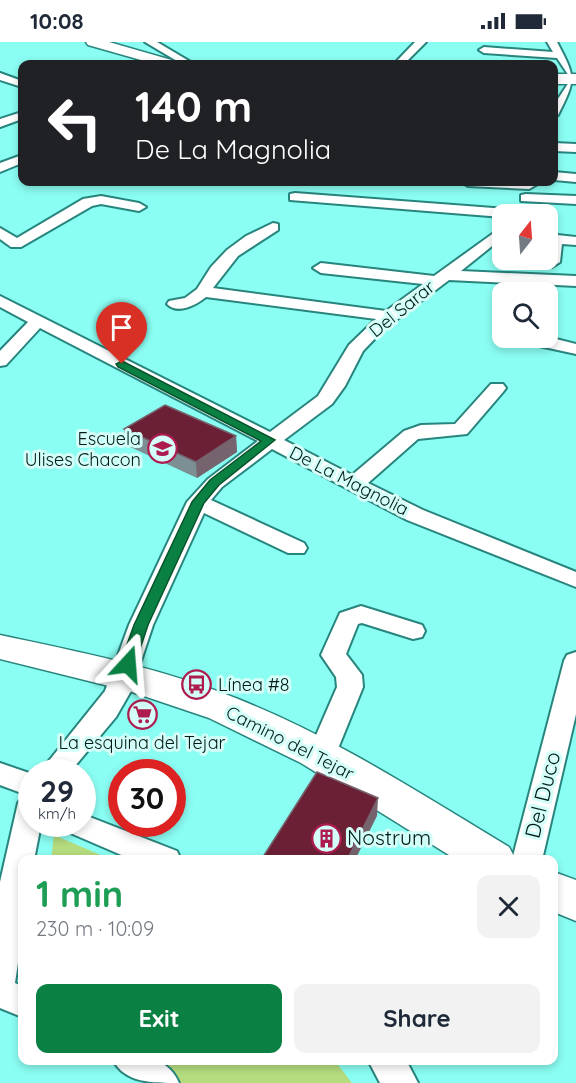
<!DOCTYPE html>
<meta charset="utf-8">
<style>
body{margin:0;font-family:Quicksand,sans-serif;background:#f2f2f3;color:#1f2937;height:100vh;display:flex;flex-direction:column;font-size:22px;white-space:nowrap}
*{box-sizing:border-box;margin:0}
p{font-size:20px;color:#747a83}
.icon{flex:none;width:33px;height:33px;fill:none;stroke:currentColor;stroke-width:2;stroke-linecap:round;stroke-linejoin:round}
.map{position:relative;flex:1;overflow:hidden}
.side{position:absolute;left:18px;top:813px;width:540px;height:210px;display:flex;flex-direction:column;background:#fff;border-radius:12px;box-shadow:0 3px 9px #0003}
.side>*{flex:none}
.hud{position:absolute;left:18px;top:18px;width:540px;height:126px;border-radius:12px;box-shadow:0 3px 9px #0003;background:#202124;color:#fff;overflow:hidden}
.needle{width:39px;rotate:17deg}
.buttons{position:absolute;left:492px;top:162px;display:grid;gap:12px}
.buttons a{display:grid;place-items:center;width:66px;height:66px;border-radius:12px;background:#fff;box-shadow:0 3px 9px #0003;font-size:30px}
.speed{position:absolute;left:18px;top:717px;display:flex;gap:12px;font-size:30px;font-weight:700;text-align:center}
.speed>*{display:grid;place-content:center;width:78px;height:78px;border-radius:50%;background:#fff;box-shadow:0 3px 9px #0003;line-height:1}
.speed small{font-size:15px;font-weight:400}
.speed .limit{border:9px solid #d22;background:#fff;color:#111}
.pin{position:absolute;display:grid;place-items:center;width:51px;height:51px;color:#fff;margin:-62px -26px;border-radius:50% 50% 50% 0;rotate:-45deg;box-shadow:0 0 6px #0007}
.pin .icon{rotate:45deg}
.me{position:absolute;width:66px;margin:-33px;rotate:19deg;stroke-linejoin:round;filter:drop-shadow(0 0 4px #0008)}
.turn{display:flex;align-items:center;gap:21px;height:126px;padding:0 18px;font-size:27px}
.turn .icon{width:78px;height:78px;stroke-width:2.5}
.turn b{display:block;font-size:42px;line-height:51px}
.round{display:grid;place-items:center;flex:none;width:63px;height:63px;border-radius:12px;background:#f2f2f3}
.headline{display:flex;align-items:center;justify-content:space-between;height:102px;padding:0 18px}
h1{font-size:36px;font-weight:700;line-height:45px;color:#1e9e55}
.button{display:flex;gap:12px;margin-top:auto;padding:12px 18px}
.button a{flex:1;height:69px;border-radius:12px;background:#0b8043;color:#fff;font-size:24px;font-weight:700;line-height:69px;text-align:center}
.button a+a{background:#f2f2f3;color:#1f2937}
.status{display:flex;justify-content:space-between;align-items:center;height:42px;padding:0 30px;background:#fff;direction:ltr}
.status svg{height:16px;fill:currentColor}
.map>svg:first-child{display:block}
.green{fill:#b5dc7e}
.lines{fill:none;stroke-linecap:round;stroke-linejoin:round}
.street-casing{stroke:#28857e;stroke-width:4}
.secondary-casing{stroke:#28857e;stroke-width:3}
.street{fill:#fff;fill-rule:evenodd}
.secondary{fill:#fff;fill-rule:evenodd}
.wall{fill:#7b8f94}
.shaded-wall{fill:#75636e}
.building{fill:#6b2035;stroke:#75636e;stroke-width:1.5}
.route{fill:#0b8043;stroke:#07532c;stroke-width:1.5}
.labels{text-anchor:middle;stroke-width:6;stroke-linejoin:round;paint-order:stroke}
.street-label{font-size:18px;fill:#021b19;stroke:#d4fef8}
.poi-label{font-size:18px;fill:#021b19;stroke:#d4fef8;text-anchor:end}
.near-street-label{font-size:21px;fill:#021b19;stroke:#d4fef8}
.near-poi-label{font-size:21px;fill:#021b19;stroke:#d4fef8;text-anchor:start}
</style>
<div class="status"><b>10:08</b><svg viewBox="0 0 49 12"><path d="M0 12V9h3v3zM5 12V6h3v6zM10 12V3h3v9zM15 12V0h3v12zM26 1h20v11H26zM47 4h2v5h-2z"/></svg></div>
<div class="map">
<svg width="576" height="1041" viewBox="0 0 576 1041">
<rect width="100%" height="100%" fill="#8bfef3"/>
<!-- green -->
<g class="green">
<path d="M 54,793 L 110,817 L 51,817 Z"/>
<path d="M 145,1019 L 335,1019 L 352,1041 L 179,1041 Z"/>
</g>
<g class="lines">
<defs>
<g id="street">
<path d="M 145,0 L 157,0 L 194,22 L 182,22 Z"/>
<path d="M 415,0 L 426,0 L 404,22 L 394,22 Z"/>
<path d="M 547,0 L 557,0 C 576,36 576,37 558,73 L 554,74 L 554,63 L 571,37 L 557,16 L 484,11 L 479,8 L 484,5 L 553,10 Z"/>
<path d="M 0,31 L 22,39 L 22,45 L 0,38 Z"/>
<path d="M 22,70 L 22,77 L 0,85 L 0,77 Z"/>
<path d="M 554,101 L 576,102 L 576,110 L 554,109 Z"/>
<path d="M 22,113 L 22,121 L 0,130 L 0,121 Z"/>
<path d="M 554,130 L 576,132 L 576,140 L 554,138 Z"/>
<path d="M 461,140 L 531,140 L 536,143 L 529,147 L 468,144 Z"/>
<path d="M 295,151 L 520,168 L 527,172 L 502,172 L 502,175 L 290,158 L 290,152 Z"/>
<path d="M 526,152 L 576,154 L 576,162 L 521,159 L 521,153 Z"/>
<path d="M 101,154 L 139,161 L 146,165 L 139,169 L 101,162 L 92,164 L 21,205 L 11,205 L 0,197 L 0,186 L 17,196 L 83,157 Z"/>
<path d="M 273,181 L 278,182 L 278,188 L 238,214 L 213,246 L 386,269 L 423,242 L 321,231 L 313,226 L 321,221 L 434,234 L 502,185 L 502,196 L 461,229 L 576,234 L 576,244 L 449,238 L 383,288 L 363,309 L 345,344 L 332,362 L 284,398 L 352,433 L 404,389 L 421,383 L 455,382 L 491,342 L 503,342 L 506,346 L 503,350 L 467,392 L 418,397 L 368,441 L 423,468 L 576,530 L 576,545 L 407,478 L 272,407 L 222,445 L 211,458 L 304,501 L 307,506 L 304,511 L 288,511 L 204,471 L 153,583 L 131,649 L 116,675 L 70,730 L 40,730 L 105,649 L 129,583 L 187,460 L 208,437 L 258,399 L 40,286 L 6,323 L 0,324 L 0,309 L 28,280 L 0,265 L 0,254 L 270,390 L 318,354 L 349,303 L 376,277 L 206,255 C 196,263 178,273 167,262 L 169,259 L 185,256 L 197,247 L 211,225 L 227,208 L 246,194 Z"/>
<path d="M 548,192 L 576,195 L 576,203 L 562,202 L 560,220 L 552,225 L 544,220 L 548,218 Z"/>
<path d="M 548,295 L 576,302 L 576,312 L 521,300 L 518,296 Z"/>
<path d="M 361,564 L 422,583 L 425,589 L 422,595 L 413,597 L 362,581 L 358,582 L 346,612 L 362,633 L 363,645 L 335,714 L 331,721 L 321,724 L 311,721 L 307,714 L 337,645 L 336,635 L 321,613 L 340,571 Z"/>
<path d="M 576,610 L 576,672 L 542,818 L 512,818 L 564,619 L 567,613 Z"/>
<path d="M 0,721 L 32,732 L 32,782 L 41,782 L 34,818 L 22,818 L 22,894 L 15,941 L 22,944 L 22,975 L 0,966 L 0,840 L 18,761 L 24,752 L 0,743 Z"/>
<path d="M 82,772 L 177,809 L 181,818 L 133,818 L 68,790 L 64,782 L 82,782 Z"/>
<path d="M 113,1018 C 141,1018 166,1011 179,1041 C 152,1041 125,1041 113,1018 Z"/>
<path d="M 368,1018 L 406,1018 L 418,1041 L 380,1041 Z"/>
</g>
<g id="secondary">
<path d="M 86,0 L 109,0 L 175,19 L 178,22 L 155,22 L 88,3 Z"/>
<rect x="554" y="32" width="22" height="10"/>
<path d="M 0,593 C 80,610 161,626 238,657 C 334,695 421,752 509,805 L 516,818 L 457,818 L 301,721 L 209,676 L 129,649 L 0,617 Z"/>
<path d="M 554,830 L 576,838 L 576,879 L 554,870 Z"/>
</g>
</defs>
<!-- street casing -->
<use href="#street" class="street-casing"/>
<!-- secondary casing -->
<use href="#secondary" class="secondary-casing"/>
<!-- street -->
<use href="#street" class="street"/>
<!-- secondary -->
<use href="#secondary" class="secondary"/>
</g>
<!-- wall -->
<path class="wall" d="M 124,387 L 236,394 L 237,410 L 197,436 L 126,403 Z"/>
<!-- shaded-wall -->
<g class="shaded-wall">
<path d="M 236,394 L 237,410 L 197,436 L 196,420 Z"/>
<path d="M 378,756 L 377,774 L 355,818 L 347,818 Z"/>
</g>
<!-- building -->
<g class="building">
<path d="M 165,363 L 236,394 L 196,420 L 124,387 Z"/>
<path d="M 317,730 L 378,756 L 347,818 L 261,818 Z"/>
</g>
<!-- route -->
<path class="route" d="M 122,319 L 275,398 L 219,443 L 204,461 L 148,583 L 135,622 L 128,627 L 120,622 L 134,583 L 192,460 L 210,438 L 261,399 L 118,325 L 116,322 Z"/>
<!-- icons -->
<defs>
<symbol id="school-ring" viewBox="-11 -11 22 22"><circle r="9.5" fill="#d4fef8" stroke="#ae1c4f" stroke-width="1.5"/><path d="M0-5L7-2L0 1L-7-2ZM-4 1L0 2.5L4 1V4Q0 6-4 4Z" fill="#ae1c4f"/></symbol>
<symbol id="bus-ring" viewBox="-11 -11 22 22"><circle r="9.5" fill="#d4fef8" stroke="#ae1c4f" stroke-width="1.5"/><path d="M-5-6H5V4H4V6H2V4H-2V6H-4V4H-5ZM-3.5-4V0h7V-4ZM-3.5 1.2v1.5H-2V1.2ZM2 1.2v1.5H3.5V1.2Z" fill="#ae1c4f"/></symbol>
<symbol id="supermarket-ring" viewBox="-11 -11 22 22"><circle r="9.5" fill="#d4fef8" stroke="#ae1c4f" stroke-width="1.5"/><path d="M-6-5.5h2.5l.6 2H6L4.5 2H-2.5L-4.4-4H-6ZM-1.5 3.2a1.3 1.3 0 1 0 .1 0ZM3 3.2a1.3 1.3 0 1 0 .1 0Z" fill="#ae1c4f"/></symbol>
<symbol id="building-ring" viewBox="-11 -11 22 22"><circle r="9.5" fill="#d4fef8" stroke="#ae1c4f" stroke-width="1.5"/><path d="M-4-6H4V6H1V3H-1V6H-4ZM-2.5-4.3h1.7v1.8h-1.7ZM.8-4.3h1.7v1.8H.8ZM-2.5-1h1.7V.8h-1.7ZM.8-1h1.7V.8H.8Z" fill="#ae1c4f"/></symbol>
</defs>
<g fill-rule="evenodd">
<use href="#school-ring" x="146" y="390" width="33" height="33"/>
<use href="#bus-ring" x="180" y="626" width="33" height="33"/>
<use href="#supermarket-ring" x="126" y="656" width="33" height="33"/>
<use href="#building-ring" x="310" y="780" width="33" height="33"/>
</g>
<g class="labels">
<!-- street labels -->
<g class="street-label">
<text transform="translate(402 267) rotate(-39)" y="6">Del Sarar</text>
<text transform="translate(349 439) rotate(27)" y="6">De La Magnolia</text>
<text transform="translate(290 701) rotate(27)" y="6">Camino del Tejar</text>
</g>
<!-- poi labels -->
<g class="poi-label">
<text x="141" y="403">Escuela<tspan x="141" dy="21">Ulises Chacon</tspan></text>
<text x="218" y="649" text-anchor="start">Línea #8</text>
<text x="142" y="707" text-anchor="middle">La esquina del Tejar</text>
</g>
<!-- near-street labels -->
<g class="near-street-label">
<text transform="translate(543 753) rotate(-76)" y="7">Del Duco</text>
</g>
<!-- near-poi labels -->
<g class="near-poi-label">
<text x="347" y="803">Nostrum</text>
</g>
</g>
</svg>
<div class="buttons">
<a><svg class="needle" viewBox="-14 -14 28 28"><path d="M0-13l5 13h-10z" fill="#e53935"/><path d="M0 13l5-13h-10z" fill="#747a83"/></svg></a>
<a><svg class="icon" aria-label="search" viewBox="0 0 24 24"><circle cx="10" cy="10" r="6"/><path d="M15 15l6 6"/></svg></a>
</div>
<div class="speed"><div>29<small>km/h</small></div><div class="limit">30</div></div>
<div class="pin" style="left:122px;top:322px;background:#d93025"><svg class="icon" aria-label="arrive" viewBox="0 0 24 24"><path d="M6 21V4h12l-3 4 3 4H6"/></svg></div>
<svg class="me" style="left:128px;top:622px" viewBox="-20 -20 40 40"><path d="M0-17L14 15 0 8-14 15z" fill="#0b8043" stroke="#fff" stroke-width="4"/></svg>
<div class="hud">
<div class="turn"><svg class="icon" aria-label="left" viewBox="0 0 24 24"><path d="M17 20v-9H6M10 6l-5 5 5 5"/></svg><div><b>140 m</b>De La Magnolia</div></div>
</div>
<section class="side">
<div class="headline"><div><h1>1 min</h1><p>230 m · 10:09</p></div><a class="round"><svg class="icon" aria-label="close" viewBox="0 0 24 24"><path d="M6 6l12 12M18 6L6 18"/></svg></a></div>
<div class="button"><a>Exit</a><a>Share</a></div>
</section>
</div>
